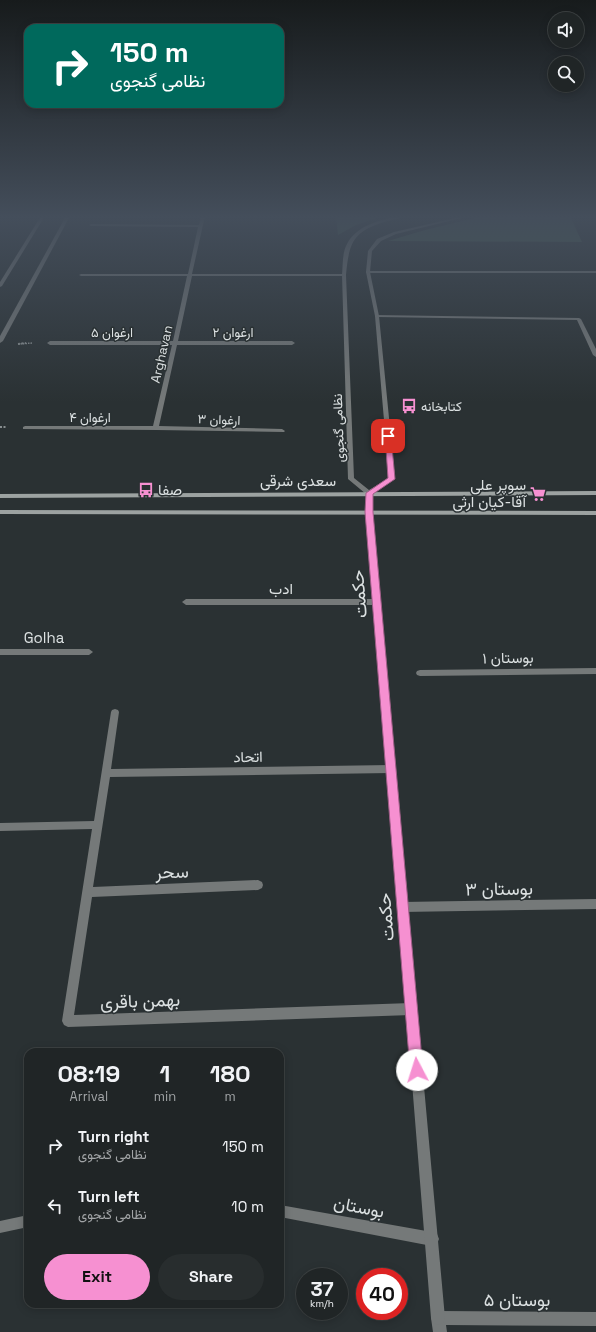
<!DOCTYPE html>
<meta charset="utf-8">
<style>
body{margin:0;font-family:"Space Grotesk",Vazirmatn,sans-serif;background:#282d2e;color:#f1f3f6;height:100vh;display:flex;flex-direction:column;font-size:15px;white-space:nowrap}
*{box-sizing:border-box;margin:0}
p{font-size:13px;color:#a2a5a7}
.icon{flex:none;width:22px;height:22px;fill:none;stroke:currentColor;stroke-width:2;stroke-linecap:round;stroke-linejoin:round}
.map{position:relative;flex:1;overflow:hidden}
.panel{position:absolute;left:24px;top:1048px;width:260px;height:260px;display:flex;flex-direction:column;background:#202526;border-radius:12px;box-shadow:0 2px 10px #0003,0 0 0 1px #3d4243}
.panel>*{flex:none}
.top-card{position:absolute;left:24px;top:24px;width:260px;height:84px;border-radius:12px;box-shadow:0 2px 10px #0003,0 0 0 1px #3d4243;background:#00695c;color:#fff;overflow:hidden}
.tools{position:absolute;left:548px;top:12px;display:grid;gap:8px}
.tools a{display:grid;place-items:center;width:36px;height:36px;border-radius:50%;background:#202526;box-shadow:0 2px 10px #0003,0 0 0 1px #3d4243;font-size:20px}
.speed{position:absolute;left:296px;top:1268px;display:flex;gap:8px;font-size:20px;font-weight:700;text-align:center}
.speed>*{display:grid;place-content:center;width:52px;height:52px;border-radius:50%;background:#202526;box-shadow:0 2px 10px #0003,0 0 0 1px #3d4243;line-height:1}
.speed small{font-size:10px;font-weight:400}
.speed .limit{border:6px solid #d22;background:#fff;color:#111}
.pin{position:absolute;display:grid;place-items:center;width:34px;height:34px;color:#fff;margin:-17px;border-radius:8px;box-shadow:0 2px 6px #0006}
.me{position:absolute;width:44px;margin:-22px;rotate:355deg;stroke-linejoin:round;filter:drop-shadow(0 0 3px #0008)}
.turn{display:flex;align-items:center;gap:14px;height:84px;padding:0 20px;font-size:18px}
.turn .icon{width:52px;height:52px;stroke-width:2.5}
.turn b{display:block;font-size:28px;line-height:34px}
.eta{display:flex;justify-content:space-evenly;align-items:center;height:68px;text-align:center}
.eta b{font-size:24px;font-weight:600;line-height:28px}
.primary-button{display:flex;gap:8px;margin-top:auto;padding:8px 20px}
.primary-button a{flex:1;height:46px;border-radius:24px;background:#f690d1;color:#111;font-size:16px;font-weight:600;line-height:46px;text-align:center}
.primary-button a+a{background:#282d2e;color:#f1f3f6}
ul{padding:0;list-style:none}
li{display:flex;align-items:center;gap:12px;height:60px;padding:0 20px}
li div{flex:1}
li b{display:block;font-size:15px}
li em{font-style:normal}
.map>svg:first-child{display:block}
.green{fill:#446050}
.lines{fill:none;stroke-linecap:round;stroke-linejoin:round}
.path-far1{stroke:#888e90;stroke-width:1.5;stroke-dasharray:1.5 1;stroke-linecap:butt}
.path{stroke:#888e90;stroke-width:2;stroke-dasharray:2 1.5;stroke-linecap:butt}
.minor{fill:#757979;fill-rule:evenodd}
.tertiary{fill:#757979;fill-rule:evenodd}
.secondary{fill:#9ca2a1;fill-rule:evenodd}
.route{fill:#f690d1;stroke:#a05e88}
.labels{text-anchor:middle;stroke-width:3;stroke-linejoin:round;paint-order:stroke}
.far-street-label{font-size:13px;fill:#dce1e2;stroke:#2a3133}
.far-poi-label{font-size:13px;fill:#dce1e2;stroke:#2a3133;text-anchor:start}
.street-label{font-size:15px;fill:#dce1e2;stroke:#2a3133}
.poi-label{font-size:15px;fill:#dce1e2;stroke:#2a3133;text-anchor:end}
.near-street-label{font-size:18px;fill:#dce1e2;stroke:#2a3133}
</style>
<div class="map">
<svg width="596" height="1332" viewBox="0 0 596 1332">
<rect width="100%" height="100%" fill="#2a3133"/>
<!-- green -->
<g class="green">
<path d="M 336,216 L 383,216 L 356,225 L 338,235 Z"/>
<path d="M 483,216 L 570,216 L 582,242 L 388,241 L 425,230 Z"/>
</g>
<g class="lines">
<!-- path-far1 -->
<path class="path-far1" d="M 18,344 L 33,343"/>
<!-- path -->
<g class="path">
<path d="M 18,344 L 26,343"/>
<path d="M 0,427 L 7,427"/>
</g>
<!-- minor -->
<g class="minor">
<path d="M 201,216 L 205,216 L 192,274 L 344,274 L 346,275 L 344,276 L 192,276 L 178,341 L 292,341 L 295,343 L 292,345 L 177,345 L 159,426 L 282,429 L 285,431 L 284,432 L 156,430 L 23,429 L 23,427 L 25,426 L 153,426 L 172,345 L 50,345 L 47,343 L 50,341 L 173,341 L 187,276 L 81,276 L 79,275 L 81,274 L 188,274 L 198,227 L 91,226 L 89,225 L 91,224 L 199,225 Z"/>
<path d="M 368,271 L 596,271 L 596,273 L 366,273 L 366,271 Z"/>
<path d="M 375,315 L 579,318 L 581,319 L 596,349 L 596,357 L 593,355 L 577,320 L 377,317 L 375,317 Z"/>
<path d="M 186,599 L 377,599 L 381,602 L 377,605 L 186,605 L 182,602 Z"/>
<path d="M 0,649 L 89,649 L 93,652 L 89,655 L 0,655 Z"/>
<path d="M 596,668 L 596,674 L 420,676 L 417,675 L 416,673 L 417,671 L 420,670 Z"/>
<path d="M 115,709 L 118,710 L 119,712 L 111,769 L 391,765 L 394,766 L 395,769 L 394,772 L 391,773 L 110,777 L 93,887 L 258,880 L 262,882 L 263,885 L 262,888 L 258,890 L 92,897 L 74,1015 L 411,1003 L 415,1005 L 417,1009 L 415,1013 L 411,1015 L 68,1027 L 64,1025 L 62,1021 L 92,829 L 0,831 L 0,823 L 94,821 L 111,712 L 112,710 Z"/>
<path d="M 596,899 L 596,909 L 402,912 L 398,910 L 397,907 L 398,904 L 402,902 Z"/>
<path d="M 280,1205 L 432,1232 L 437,1234 L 439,1239 L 437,1244 L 432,1246 L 280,1217 Z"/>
<path d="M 28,1215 L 28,1227 L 0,1233 L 0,1221 Z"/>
<path d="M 438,1311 L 596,1312 L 596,1326 L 446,1325 L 447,1332 L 433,1332 L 431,1318 L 433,1313 Z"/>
</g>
<!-- tertiary -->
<g class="tertiary">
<path d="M 41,216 L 45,216 L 2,286 L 0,287 L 0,282 Z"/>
<path d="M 66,216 L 70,216 L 3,341 L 0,343 L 0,336 Z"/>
<path d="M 399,216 L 405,216 C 399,219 391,220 384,222 C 352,232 349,244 346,275 L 354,478 L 369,490 L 389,478 L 375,316 L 366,272 L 368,251 L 377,239 L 394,232 L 464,216 L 470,216 L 396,234 L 381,241 L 372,251 L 370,272 L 379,316 L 395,479 L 372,494 L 372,513 L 445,1318 L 443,1323 L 438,1325 L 433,1323 L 431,1318 L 366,513 L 366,494 L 348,479 L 342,275 C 343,265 342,253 347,244 C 357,225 380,220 399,216 Z"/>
</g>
<!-- secondary -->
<g class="secondary">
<path d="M 596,491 L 596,495 L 0,498 L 0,494 Z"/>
<path d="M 0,510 L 596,511 L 596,515 L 0,514 Z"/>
</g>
</g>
<!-- sky -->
<linearGradient id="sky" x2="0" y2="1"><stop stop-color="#171b1c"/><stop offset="0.54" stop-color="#444e5b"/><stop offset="1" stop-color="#444e5b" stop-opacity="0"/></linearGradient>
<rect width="596" height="402" fill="url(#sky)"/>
<!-- route -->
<path class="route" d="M 385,434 L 391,436 L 395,479 L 373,494 L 373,512 L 423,1070 L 421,1075 L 417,1077 L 412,1075 L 410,1070 L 365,512 L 366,493 L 388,478 Z"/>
<!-- icons -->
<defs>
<symbol id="bus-bare" viewBox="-9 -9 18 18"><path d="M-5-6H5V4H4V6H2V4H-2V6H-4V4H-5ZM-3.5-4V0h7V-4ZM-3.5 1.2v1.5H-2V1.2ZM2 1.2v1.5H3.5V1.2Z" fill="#f690d1" stroke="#2a3133" stroke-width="2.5" paint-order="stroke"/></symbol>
<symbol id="supermarket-bare" viewBox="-9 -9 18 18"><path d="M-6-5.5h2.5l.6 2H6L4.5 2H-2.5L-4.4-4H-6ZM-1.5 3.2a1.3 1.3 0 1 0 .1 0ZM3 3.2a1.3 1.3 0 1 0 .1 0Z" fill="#f690d1" stroke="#2a3133" stroke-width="2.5" paint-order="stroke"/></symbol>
</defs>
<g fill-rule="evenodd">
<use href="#bus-bare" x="398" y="395" width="22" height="22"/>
<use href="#bus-bare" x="135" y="479" width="22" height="22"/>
<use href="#supermarket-bare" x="527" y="483" width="22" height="22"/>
</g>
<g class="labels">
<!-- far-street labels -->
<g class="far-street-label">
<text x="112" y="337">ارغوان ۵</text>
<text x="233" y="337">ارغوان ۲</text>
<text transform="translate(161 354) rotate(-77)" y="5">Arghavan</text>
<text x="90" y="422">ارغوان ۴</text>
<text transform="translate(219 419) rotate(2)" y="5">ارغوان ۳</text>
<text transform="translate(338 428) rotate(-92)" y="5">نظامی گنجوی</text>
</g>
<!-- far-poi labels -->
<g class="far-poi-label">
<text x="421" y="411">کتابخانه</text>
</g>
<!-- street labels -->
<g class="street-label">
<text x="298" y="486">سعدی شرقی</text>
<text x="281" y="594">ادب</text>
<text x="44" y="643">Golha</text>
<text transform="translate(508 658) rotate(-1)" y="5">بوستان ۱</text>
<text transform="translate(248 757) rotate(-1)" y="5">اتحاد</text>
</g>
<!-- poi labels -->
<g class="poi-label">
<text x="526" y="490">سوپر علی<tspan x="526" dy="17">آقا-کیان ارثی</tspan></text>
<text x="158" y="495" text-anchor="start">صفا</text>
</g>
<!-- near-street labels -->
<g class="near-street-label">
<text transform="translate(359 594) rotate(-95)" y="6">حکمت</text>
<text transform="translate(172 872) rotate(-2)" y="6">سحر</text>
<text transform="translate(499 889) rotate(-1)" y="6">بوستان ۳</text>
<text transform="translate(386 917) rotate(-95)" y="6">حکمت</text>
<text transform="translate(140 1001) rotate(-2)" y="6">بهمن باقری</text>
<text transform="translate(359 1207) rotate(11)" y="6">بوستان</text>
<text x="517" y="1306">بوستان ۵</text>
</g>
</g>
</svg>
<div class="tools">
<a><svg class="icon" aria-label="sound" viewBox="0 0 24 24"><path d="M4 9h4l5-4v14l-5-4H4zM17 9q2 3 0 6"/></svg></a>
<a><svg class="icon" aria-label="search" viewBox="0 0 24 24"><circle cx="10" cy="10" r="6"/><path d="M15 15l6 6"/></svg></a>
</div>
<div class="speed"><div>37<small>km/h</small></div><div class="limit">40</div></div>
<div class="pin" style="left:388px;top:436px;background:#d93025"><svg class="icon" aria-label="arrive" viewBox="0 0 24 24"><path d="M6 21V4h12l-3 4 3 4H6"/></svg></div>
<svg class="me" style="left:417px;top:1070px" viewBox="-20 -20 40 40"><circle r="19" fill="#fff"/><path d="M0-13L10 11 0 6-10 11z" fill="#f690d1"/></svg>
<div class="top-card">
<div class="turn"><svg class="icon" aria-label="right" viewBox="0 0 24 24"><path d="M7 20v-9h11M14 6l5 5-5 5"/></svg><div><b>150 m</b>نظامی گنجوی</div></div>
</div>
<section class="panel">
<div class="eta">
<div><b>08:19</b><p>Arrival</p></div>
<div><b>1</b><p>min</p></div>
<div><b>180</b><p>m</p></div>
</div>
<ul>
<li><svg class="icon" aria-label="right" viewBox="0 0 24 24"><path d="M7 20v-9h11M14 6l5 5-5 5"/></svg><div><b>Turn right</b><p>نظامی گنجوی</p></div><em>150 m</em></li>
<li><svg class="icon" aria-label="left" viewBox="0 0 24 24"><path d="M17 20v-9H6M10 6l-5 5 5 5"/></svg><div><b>Turn left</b><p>نظامی گنجوی</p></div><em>10 m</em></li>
</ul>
<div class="primary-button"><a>Exit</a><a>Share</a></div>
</section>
</div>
